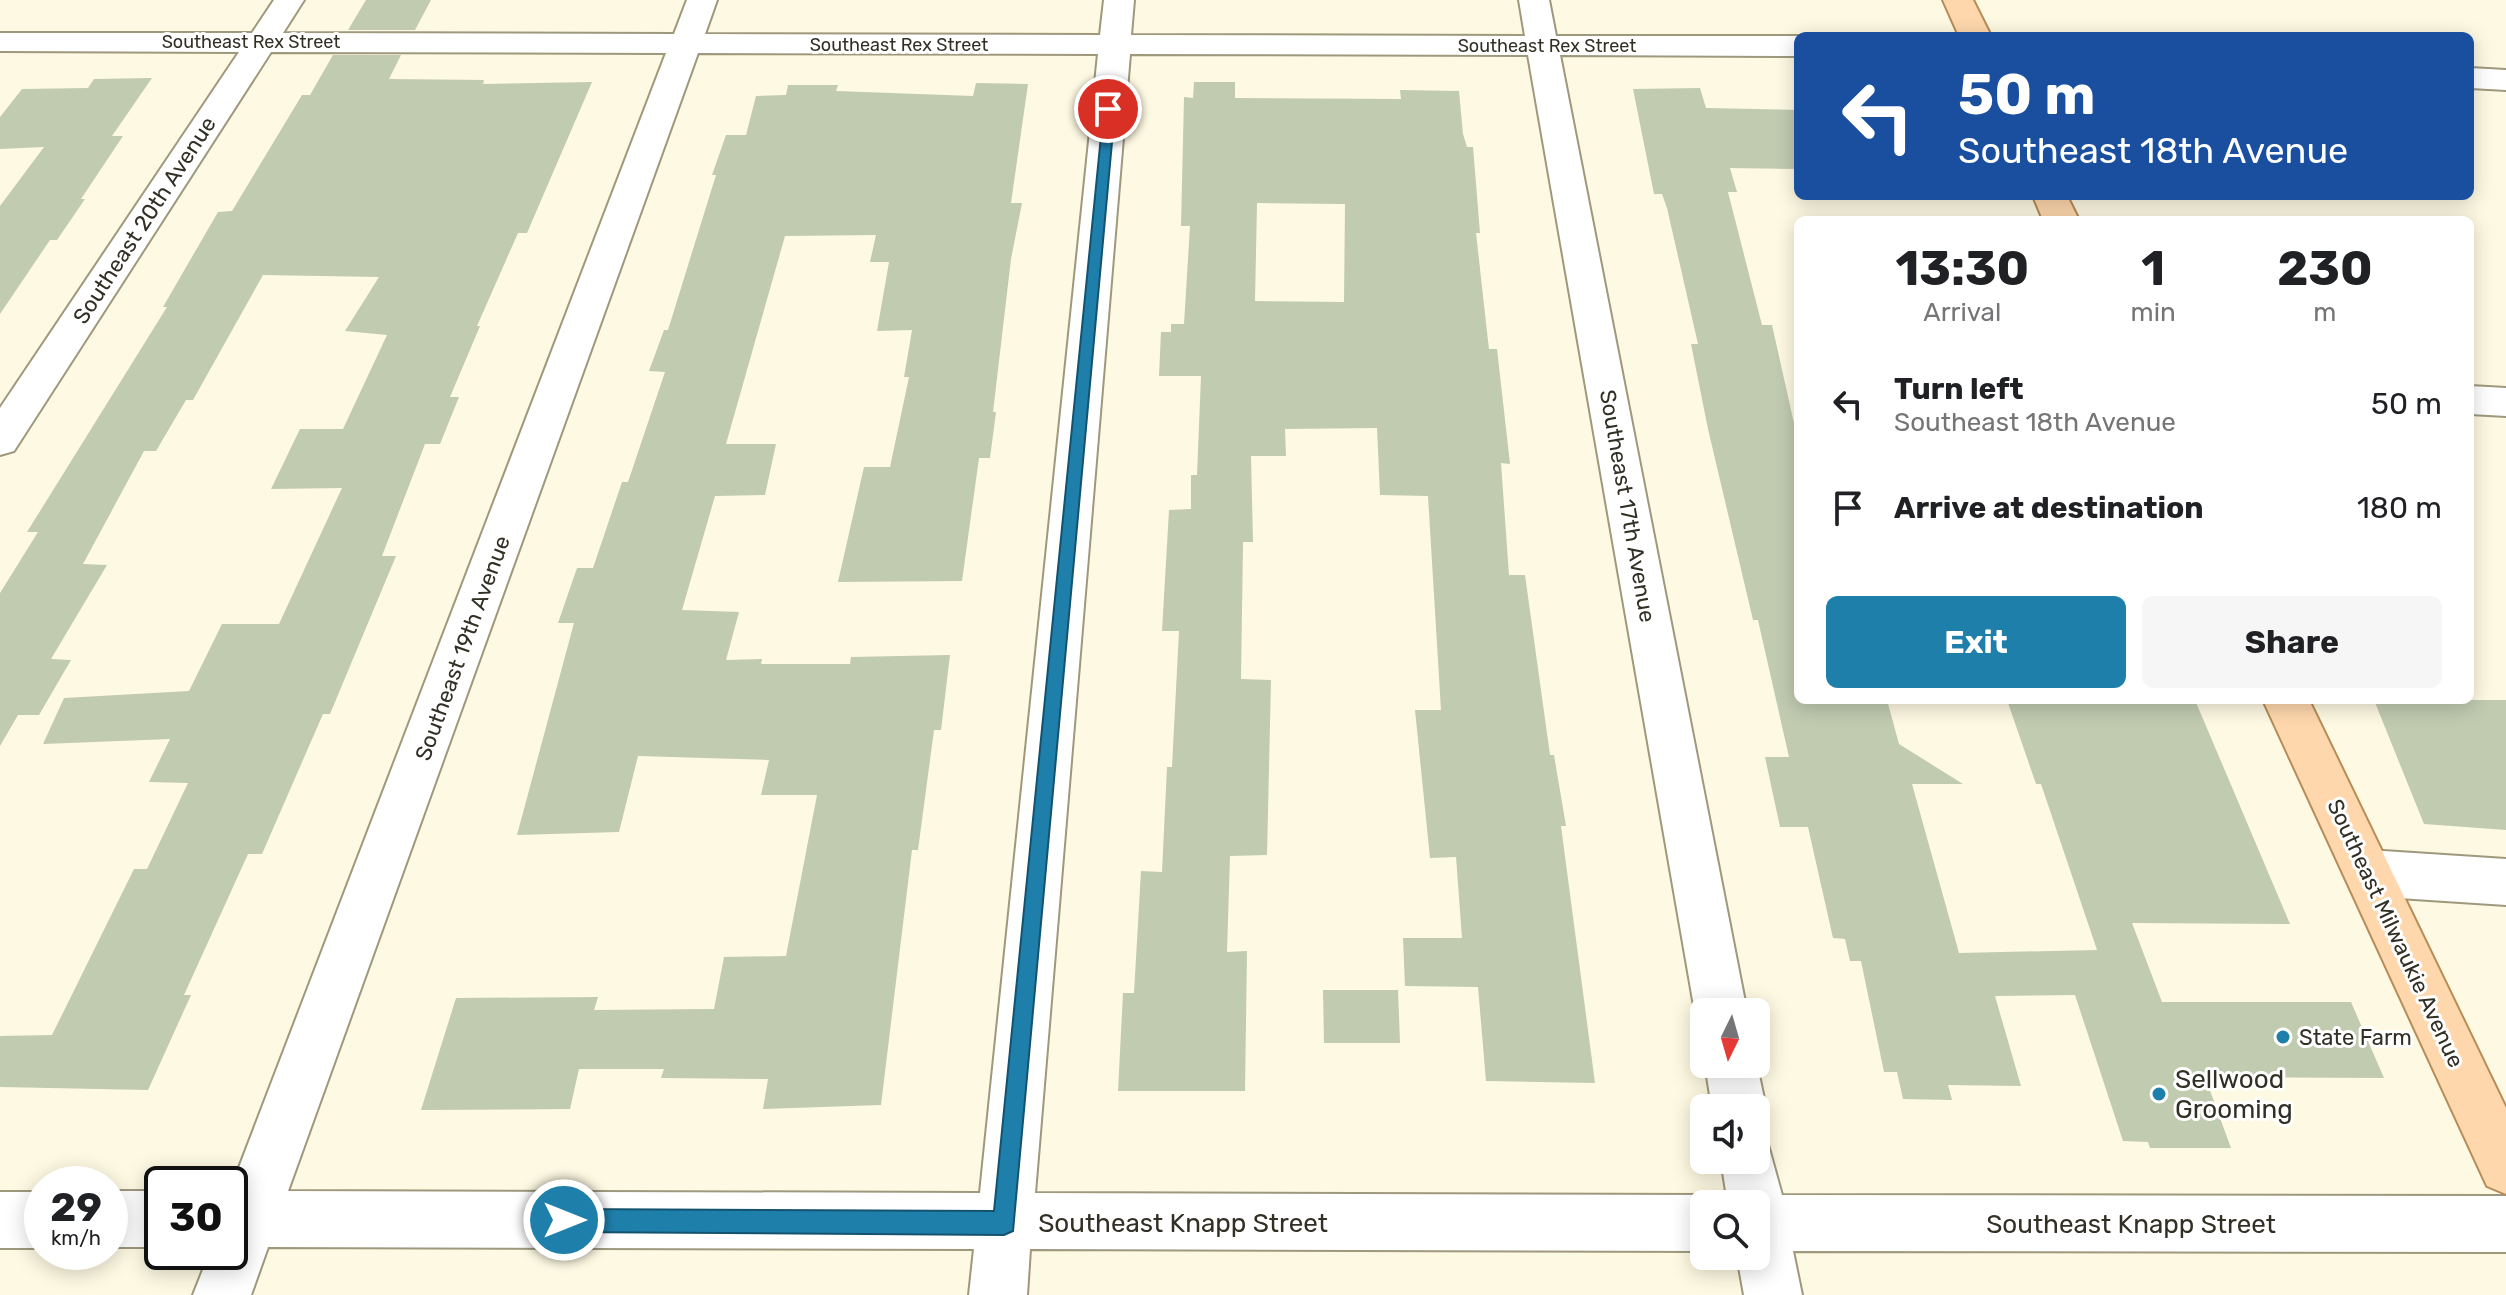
<!DOCTYPE html>
<style>
body{margin:0;font-family:Rubik,sans-serif;background:#f6f6f6;color:#202124;height:100vh;display:flex;flex-direction:column;font-size:30px;white-space:nowrap}
*{box-sizing:border-box;margin:0}
p{font-size:26px;color:#757577}
.icon{flex:none;width:44px;height:44px;fill:none;stroke:currentColor;stroke-width:2;stroke-linecap:round;stroke-linejoin:round}
.map{position:relative;flex:1;overflow:hidden}
.sheet{position:absolute;left:1794px;top:216px;width:680px;height:488px;display:flex;flex-direction:column;background:#fff;border-radius:12px;box-shadow:0 4px 20px #0003}
.sheet>*{flex:none}
.top-card{position:absolute;left:1794px;top:32px;width:680px;height:168px;border-radius:12px;box-shadow:0 4px 20px #0003;background:#1a4fa0;color:#fff;overflow:hidden}
.needle{width:52px;rotate:185deg}
.fabs{position:absolute;left:1690px;top:998px;display:grid;gap:16px}
.fabs a{display:grid;place-items:center;width:80px;height:80px;border-radius:12px;background:#fff;box-shadow:0 4px 20px #0003;font-size:40px}
.speed{position:absolute;left:24px;top:1166px;display:flex;gap:16px;font-size:40px;font-weight:700;text-align:center}
.speed>*{display:grid;place-content:center;width:104px;height:104px;border-radius:50%;background:#fff;box-shadow:0 4px 20px #0003;line-height:1}
.speed small{font-size:20px;font-weight:400}
.speed .limit{border:4px solid #111;border-radius:12px;background:#fff;color:#111}
.pin{position:absolute;display:grid;place-items:center;width:68px;height:68px;color:#fff;margin:-34px;border:4px solid #fff;border-radius:50%;box-shadow:0 2px 8px #0007}
.me{position:absolute;width:88px;margin:-44px;rotate:90deg;stroke-linejoin:round;filter:drop-shadow(0 0 6px #0008)}
.turn{display:flex;align-items:center;gap:28px;height:168px;padding:0 32px;font-size:36px}
.turn .icon{width:104px;height:104px;stroke-width:2.5}
.turn b{display:block;font-size:56px;line-height:68px}
.eta{display:flex;justify-content:space-evenly;align-items:center;height:136px;text-align:center}
.eta b{font-size:48px;font-weight:700;line-height:56px}
.cta{display:flex;gap:16px;margin-top:auto;padding:16px 32px}
.cta a{flex:1;height:92px;border-radius:12px;background:#1f7fab;color:#fff;font-size:32px;font-weight:700;line-height:92px;text-align:center}
.cta a+a{background:#f6f6f6;color:#202124}
ul{padding:0;list-style:none}
li{display:flex;align-items:center;gap:24px;height:104px;padding:0 32px}
li div{flex:1}
li b{display:block;font-size:30px}
li em{font-style:normal}
.map>svg:first-child{display:block}
.building{fill:#c1cbb0;fill-rule:evenodd}
.lines{fill:none;stroke-linecap:round;stroke-linejoin:round}
.minor-casing{stroke:#9e987d;stroke-width:4}
.major-casing{stroke:#b68c58;stroke-width:4}
.minor{fill:#fff;fill-rule:evenodd}
.major{fill:#fed7ac;fill-rule:evenodd}
.route{fill:#1f7fab;stroke:#14536f;stroke-width:2}
.poi-dot{fill:#1f7fab;stroke:#fff;stroke-width:3}
.labels{text-anchor:middle;stroke-width:6;stroke-linejoin:round;paint-order:stroke}
.far-street-label{font-size:18px;fill:#323025;stroke:#fff}
.street-label{font-size:22px;fill:#323025;stroke:#fff}
.poi-label{font-size:22px;fill:#323025;stroke:#fff;text-anchor:start}
.near-poi-label{font-size:26px;fill:#323025;stroke:#fff;text-anchor:start}
.near-street-label{font-size:26px;fill:#323025;stroke:#fff}
</style>
<div class="map">
<svg width="2506" height="1295" viewBox="0 0 2506 1295">
<rect width="100%" height="100%" fill="#fef9e2"/>
<!-- building -->
<g class="building">
<path d="M 366,0 L 431,0 L 415,30 L 348,30 Z"/>
<path d="M 333,55 L 401,55 L 389,79 L 484,80 L 483,84 L 592,82 L 527,233 L 518,233 L 477,326 L 480,326 L 450,397 L 459,397 L 440,444 L 425,444 L 382,556 L 396,556 L 330,714 L 323,714 L 262,854 L 248,854 L 184,995 L 191,995 L 148,1090 L 0,1087 L 0,1036 L 52,1035 L 134,869 L 147,869 L 188,783 L 149,782 L 170,739 L 43,744 L 64,698 L 189,691 L 222,624 L 279,624 L 342,488 L 271,489 L 300,429 L 343,429 L 387,335 L 345,331 L 379,277 L 263,275 L 193,400 L 186,400 L 156,451 L 144,451 L 83,564 L 107,565 L 51,659 L 71,660 L 39,715 L 18,715 L 0,746 L 0,593 L 38,532 L 27,532 L 167,307 L 163,307 L 218,212 L 232,211 L 302,95 L 310,95 Z"/>
<path d="M 152,78 L 112,136 L 123,136 L 81,199 L 85,199 L 57,240 L 50,240 L 0,314 L 0,206 L 44,147 L 0,149 L 0,117 L 22,89 L 88,88 L 94,79 Z"/>
<path d="M 1194,82 L 1235,82 L 1235,98 L 1401,99 L 1400,90 L 1459,91 L 1463,134 L 1467,147 L 1473,147 L 1480,233 L 1476,233 L 1487,332 L 1489,349 L 1497,349 L 1510,464 L 1501,463 L 1509,575 L 1525,575 L 1550,755 L 1554,755 L 1566,826 L 1561,826 L 1595,1083 L 1486,1081 L 1478,987 L 1405,986 L 1403,938 L 1462,938 L 1456,857 L 1430,858 L 1415,710 L 1441,710 L 1428,496 L 1380,495 L 1377,428 L 1285,429 L 1286,456 L 1251,456 L 1253,542 L 1243,542 L 1241,679 L 1271,680 L 1267,855 L 1230,856 L 1227,952 L 1247,951 L 1245,1091 L 1118,1091 L 1123,993 L 1134,993 L 1141,871 L 1162,872 L 1167,767 L 1172,767 L 1179,631 L 1162,631 L 1169,510 L 1191,509 L 1191,475 L 1197,475 L 1201,376 L 1159,376 L 1161,332 L 1171,332 L 1171,324 L 1184,324 L 1190,226 L 1181,226 L 1184,97 L 1193,98 ZM 1257,203 L 1345,204 L 1344,302 L 1255,301 Z"/>
<path d="M 976,83 L 1028,84 L 1011,203 L 1022,203 L 1011,259 L 993,412 L 996,412 L 990,458 L 979,458 L 962,581 L 838,582 L 864,467 L 890,467 L 909,377 L 904,377 L 912,330 L 877,331 L 889,262 L 870,262 L 876,235 L 785,236 L 726,444 L 776,444 L 765,495 L 715,496 L 682,610 L 739,612 L 726,660 L 762,659 L 761,664 L 850,664 L 851,657 L 950,655 L 941,730 L 934,730 L 918,850 L 912,850 L 881,1105 L 763,1109 L 768,1079 L 661,1078 L 664,1069 L 579,1069 L 570,1109 L 421,1110 L 456,998 L 598,997 L 594,1010 L 714,1009 L 724,957 L 786,956 L 817,795 L 761,795 L 769,760 L 638,756 L 619,832 L 517,835 L 574,623 L 558,623 L 577,568 L 593,568 L 622,482 L 628,482 L 665,372 L 649,371 L 664,330 L 668,330 L 716,175 L 712,175 L 726,135 L 746,135 L 756,96 L 786,95 L 788,85 L 838,85 L 836,91 L 973,96 Z"/>
<path d="M 1700,88 L 1706,108 L 1798,110 L 1798,169 L 1730,168 L 1737,192 L 1728,192 L 1762,325 L 1772,325 L 1798,441 L 1798,700 L 1887,700 L 1899,744 L 1963,784 L 1912,784 L 1959,953 L 2097,950 L 2041,784 L 2036,784 L 2007,700 L 2195,700 L 2290,924 L 2132,923 L 2162,1002 L 2351,1002 L 2384,1078 L 2205,1077 L 2231,1148 L 2150,1148 L 2148,1142 L 2123,1141 L 2075,995 L 1995,996 L 2021,1086 L 1948,1085 L 1952,1100 L 1903,1099 L 1897,1072 L 1884,1072 L 1861,961 L 1850,961 L 1845,939 L 1833,938 L 1808,827 L 1780,827 L 1765,757 L 1789,757 L 1758,620 L 1753,620 L 1708,429 L 1691,344 L 1698,344 L 1667,208 L 1662,194 L 1654,194 L 1633,89 Z"/>
<path d="M 2374,700 L 2506,700 L 2506,830 L 2424,824 Z"/>
<path d="M 1323,990 L 1398,990 L 1400,1043 L 1324,1043 Z"/>
</g>
<g class="lines">
<defs>
<g id="minor">
<path d="M 274,0 L 304,0 L 283,33 L 674,34 L 687,0 L 717,0 L 705,34 L 1100,35 L 1104,0 L 1134,0 L 1131,35 L 1525,36 L 1519,0 L 1549,0 L 1556,36 L 1798,36 L 1798,56 L 1560,55 L 1747,1012 L 1704,1012 L 1704,1030 L 1695,1012 L 1528,55 L 1130,54 L 1035,1193 L 1704,1195 L 1724,1204 L 1704,1204 L 1704,1251 L 1030,1249 L 1027,1295 L 969,1295 L 974,1249 L 268,1247 L 251,1295 L 193,1295 L 210,1252 L 230,1252 L 230,1191 L 666,53 L 271,52 L 14,451 L 0,455 L 0,408 L 239,52 L 0,51 L 0,33 L 252,33 ZM 698,53 L 1098,54 L 980,1193 L 288,1191 Z"/>
<path d="M 2470,68 L 2506,70 L 2506,90 L 2470,88 Z"/>
<path d="M 2470,386 L 2506,388 L 2506,416 L 2470,414 Z"/>
<path d="M 2368,850 L 2506,859 L 2506,905 L 2368,896 L 2351,889 L 2344,873 L 2351,857 Z"/>
<path d="M 1756,1061 L 1766,1108 L 1756,1128 L 1756,1108 L 1712,1108 L 1705,1064 L 1756,1064 Z"/>
<path d="M 1756,1136 L 1767,1141 L 1782,1195 L 2506,1196 L 2506,1252 L 1793,1251 L 1802,1295 L 1744,1295 L 1737,1256 L 1756,1256 L 1756,1204 L 1728,1204 L 1721,1160 L 1756,1160 Z"/>
<rect x="110" y="1191" width="52" height="56"/>
<rect x="0" y="1192" width="42" height="56"/>
</g>
<g id="major">
<path d="M 1943,0 L 1973,0 L 1991,36 L 1959,36 Z"/>
<path d="M 2033,196 L 2067,196 L 2079,220 L 2043,220 Z"/>
<path d="M 2263,700 L 2309,700 L 2506,1108 L 2506,1194 L 2487,1186 Z"/>
</g>
</defs>
<!-- minor casing -->
<use href="#minor" class="minor-casing"/>
<!-- major casing -->
<use href="#major" class="major-casing"/>
<!-- minor -->
<use href="#minor" class="minor"/>
<!-- major -->
<use href="#major" class="major"/>
</g>
<!-- route -->
<path class="route" d="M 1104,106 L 1115,109 L 1013,1231 L 1004,1235 L 564,1232 L 556,1228 L 553,1220 L 556,1212 L 564,1209 L 994,1211 Z"/>
<!-- markers -->
<g class="poi-dot">
<circle cx="2283" cy="1037" r="8"/>
<circle cx="2159" cy="1094" r="8"/>
</g>
<g class="labels">
<!-- far-street labels -->
<g class="far-street-label">
<text x="251" y="48">Southeast Rex Street</text>
<text x="899" y="51">Southeast Rex Street</text>
<text x="1547" y="52">Southeast Rex Street</text>
</g>
<!-- street labels -->
<g class="street-label">
<text transform="translate(144 220) rotate(-57)" y="8">Southeast 20th Avenue</text>
<text transform="translate(1628 506) rotate(80)" y="8">Southeast 17th Avenue</text>
<text transform="translate(462 648) rotate(-70)" y="8">Southeast 19th Avenue</text>
<text transform="translate(2396 933) rotate(65)" y="8">Southeast Milwaukie Avenue</text>
</g>
<!-- poi labels -->
<g class="poi-label">
<text x="2299" y="1045">State Farm</text>
</g>
<!-- near-poi labels -->
<g class="near-poi-label">
<text x="2175" y="1088">Sellwood<tspan x="2175" dy="30">Grooming</tspan></text>
</g>
<!-- near-street labels -->
<g class="near-street-label">
<text x="1183" y="1232">Southeast Knapp Street</text>
<text x="2131" y="1233">Southeast Knapp Street</text>
</g>
</g>
</svg>
<div class="fabs">
<a><svg class="needle" viewBox="-14 -14 28 28"><path d="M0-13l5 13h-10z" fill="#e53935"/><path d="M0 13l5-13h-10z" fill="#757577"/></svg></a>
<a><svg class="icon" aria-label="sound" viewBox="0 0 24 24"><path d="M4 9h4l5-4v14l-5-4H4zM17 9q2 3 0 6"/></svg></a>
<a><svg class="icon" aria-label="search" viewBox="0 0 24 24"><circle cx="10" cy="10" r="6"/><path d="M15 15l6 6"/></svg></a>
</div>
<div class="speed"><div>29<small>km/h</small></div><div class="limit">30</div></div>
<div class="pin" style="left:1108px;top:109px;background:#d93025"><svg class="icon" aria-label="arrive" viewBox="0 0 24 24"><path d="M6 21V4h12l-3 4 3 4H6"/></svg></div>
<svg class="me" style="left:564px;top:1220px" viewBox="-20 -20 40 40"><circle r="17" fill="#1f7fab" stroke="#fff" stroke-width="3"/><path d="M0-11L8 9 0 5-8 9z" fill="#fff"/></svg>
<div class="top-card">
<div class="turn"><svg class="icon" aria-label="left" viewBox="0 0 24 24"><path d="M17 20v-9H6M10 6l-5 5 5 5"/></svg><div><b>50 m</b>Southeast 18th Avenue</div></div>
</div>
<section class="sheet">
<div class="eta">
<div><b>13:30</b><p>Arrival</p></div>
<div><b>1</b><p>min</p></div>
<div><b>230</b><p>m</p></div>
</div>
<ul>
<li><svg class="icon" aria-label="left" viewBox="0 0 24 24"><path d="M17 20v-9H6M10 6l-5 5 5 5"/></svg><div><b>Turn left</b><p>Southeast 18th Avenue</p></div><em>50 m</em></li>
<li><svg class="icon" aria-label="arrive" viewBox="0 0 24 24"><path d="M6 21V4h12l-3 4 3 4H6"/></svg><div><b>Arrive at destination</b></div><em>180 m</em></li>
</ul>
<div class="cta"><a>Exit</a><a>Share</a></div>
</section>
</div>
